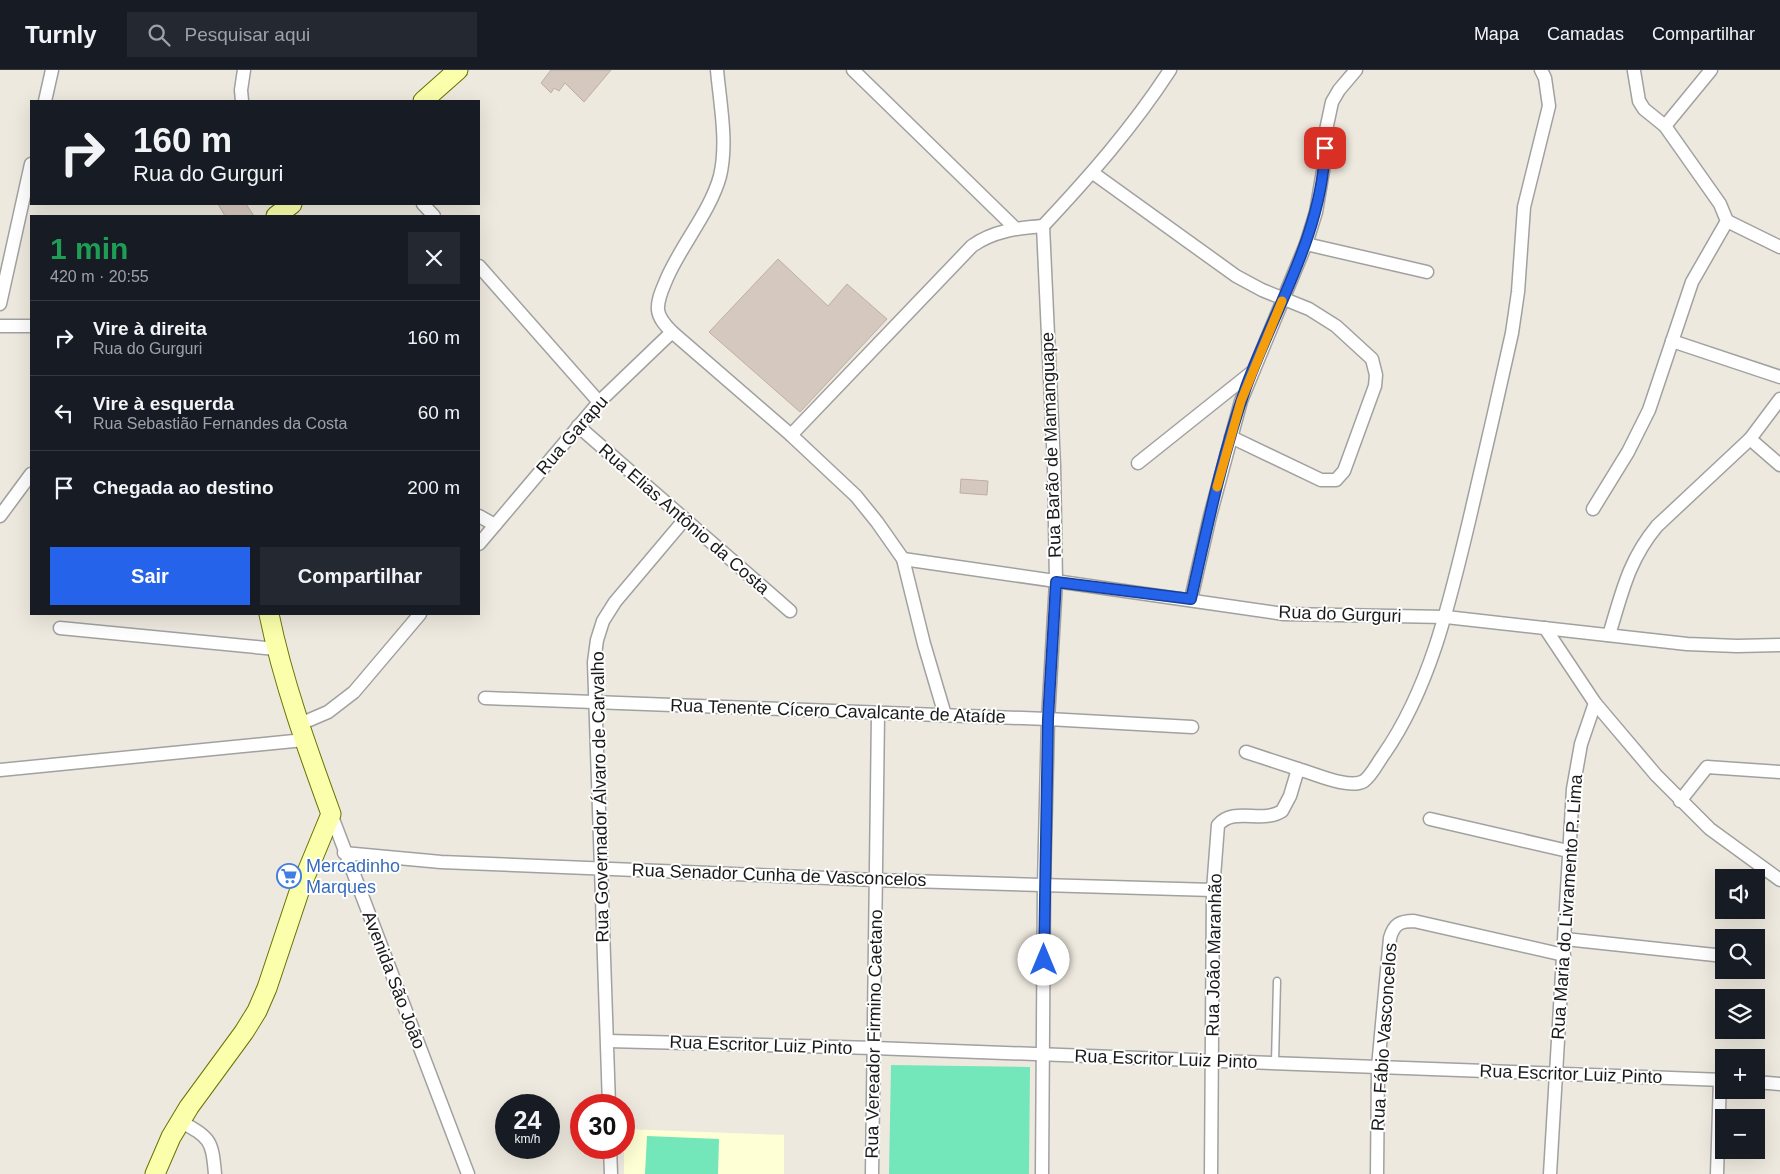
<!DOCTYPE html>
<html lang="pt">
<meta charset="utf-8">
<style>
body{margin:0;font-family:Arial,sans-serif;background:#242831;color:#f1f3f6;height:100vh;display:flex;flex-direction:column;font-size:19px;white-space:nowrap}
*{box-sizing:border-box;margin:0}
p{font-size:16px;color:#9ea1a6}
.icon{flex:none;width:28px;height:28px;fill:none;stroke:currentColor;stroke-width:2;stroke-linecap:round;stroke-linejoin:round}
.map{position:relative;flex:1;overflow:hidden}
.panel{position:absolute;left:30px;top:145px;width:450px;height:400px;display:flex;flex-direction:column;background:#171b24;border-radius:0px;box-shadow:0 5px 20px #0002}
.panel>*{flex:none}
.guide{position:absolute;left:30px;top:30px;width:450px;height:105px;border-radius:0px;box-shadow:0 5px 20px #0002;background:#171b24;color:#f1f3f6;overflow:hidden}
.fabs{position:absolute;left:1715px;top:799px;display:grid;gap:10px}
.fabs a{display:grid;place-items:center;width:50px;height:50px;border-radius:0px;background:#171b24;box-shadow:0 5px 20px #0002;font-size:25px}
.speed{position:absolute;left:495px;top:1024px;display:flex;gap:10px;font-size:25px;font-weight:700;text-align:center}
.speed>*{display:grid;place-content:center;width:65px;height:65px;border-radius:50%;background:#171b24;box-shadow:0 5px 20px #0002;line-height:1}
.speed small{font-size:12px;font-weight:400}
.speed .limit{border:8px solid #d22;background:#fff;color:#111}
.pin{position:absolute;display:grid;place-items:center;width:42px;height:42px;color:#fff;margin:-21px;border-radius:10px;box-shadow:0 2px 8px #0006}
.me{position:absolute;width:55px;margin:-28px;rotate:0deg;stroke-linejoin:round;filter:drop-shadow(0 0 4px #0008)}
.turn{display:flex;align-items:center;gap:18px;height:105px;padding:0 20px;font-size:22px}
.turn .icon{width:65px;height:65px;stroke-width:2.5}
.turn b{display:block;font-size:35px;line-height:42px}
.round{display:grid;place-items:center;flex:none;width:52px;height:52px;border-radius:0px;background:#242831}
.head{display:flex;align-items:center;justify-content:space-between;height:85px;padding:0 20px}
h1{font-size:30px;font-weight:700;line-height:38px;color:#1e9e55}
.primary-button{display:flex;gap:10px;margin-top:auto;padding:10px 20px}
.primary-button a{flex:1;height:58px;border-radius:0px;background:#2563eb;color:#fff;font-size:20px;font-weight:700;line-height:58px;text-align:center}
.primary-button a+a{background:#242831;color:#f1f3f6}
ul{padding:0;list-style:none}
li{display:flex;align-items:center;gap:15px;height:75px;padding:0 20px;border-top:1px solid #363941}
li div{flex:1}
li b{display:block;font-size:19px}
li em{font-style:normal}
header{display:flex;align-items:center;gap:30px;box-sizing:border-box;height:70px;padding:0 25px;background:#171b24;border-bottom:1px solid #363941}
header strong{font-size:24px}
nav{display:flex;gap:28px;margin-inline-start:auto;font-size:18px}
.search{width:350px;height:45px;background:#242831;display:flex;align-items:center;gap:12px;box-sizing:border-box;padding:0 18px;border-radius:0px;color:#9ea1a6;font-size:19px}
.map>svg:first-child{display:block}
.education{fill:#ffffd6}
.pitch{fill:#73e6ba}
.building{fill:#d5c8be;stroke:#c0aea0}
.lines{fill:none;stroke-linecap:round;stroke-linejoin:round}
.lane-casing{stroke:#a1a1a1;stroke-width:9}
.street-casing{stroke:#a1a1a1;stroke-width:15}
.secondary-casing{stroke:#667300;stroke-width:21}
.lane{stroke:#fff;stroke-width:6}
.street{stroke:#fff;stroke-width:12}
.secondary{stroke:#fbffab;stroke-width:19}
.route-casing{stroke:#184099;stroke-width:12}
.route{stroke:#2563eb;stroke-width:9}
.slow{stroke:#f59e0b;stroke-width:9}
.labels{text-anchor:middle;stroke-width:4;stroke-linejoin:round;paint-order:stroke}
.street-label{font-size:18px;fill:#1a1a1a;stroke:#fff}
.shop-label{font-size:18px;fill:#366cbe;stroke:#fff;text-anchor:start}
</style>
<header>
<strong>Turnly</strong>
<div class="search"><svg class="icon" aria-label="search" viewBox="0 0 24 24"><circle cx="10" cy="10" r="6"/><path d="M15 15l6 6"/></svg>Pesquisar aqui</div>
<nav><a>Mapa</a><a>Camadas</a><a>Compartilhar</a></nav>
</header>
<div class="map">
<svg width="1780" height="1104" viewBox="0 0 1780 1104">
<rect width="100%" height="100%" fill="#eee9de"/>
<!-- education -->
<path class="education" d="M 624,1059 L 784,1065 L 784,1104 L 624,1104 Z"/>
<!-- pitch -->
<g class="pitch">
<path d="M 891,995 L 1030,997 L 1029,1104 L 889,1104 Z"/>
<path d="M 647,1066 L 719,1069 L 718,1104 L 645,1104 Z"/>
</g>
<!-- building -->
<g class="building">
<path d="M 551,0 L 611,0 L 584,32 L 565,13 L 559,21 L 554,18 L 551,23 L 541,13 Z"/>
<path d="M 218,134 L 246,134 L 254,146 L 225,146 Z"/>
<path d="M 778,189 L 828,236 L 847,214 L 887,249 L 800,342 L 709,262 Z"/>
<path d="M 961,409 L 988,411 L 987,425 L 960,423 Z"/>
</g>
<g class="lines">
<defs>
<path id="lane" d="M 1275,993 L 1277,911"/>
<g id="street">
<path d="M 717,0 C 720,34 728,72 720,106 C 711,140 682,174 667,208 C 663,218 657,229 658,240 C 659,249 666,256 672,262 L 791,365 L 856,426 L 877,452 L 903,489 L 924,574 L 945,645"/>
<path d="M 853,0 L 1015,158"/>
<path d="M 45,31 L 52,0"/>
<path d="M 242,31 L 241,20 L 244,0"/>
<path d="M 1665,56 L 1711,0"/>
<path d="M 1093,103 L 1236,206 L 1262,220 L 1309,239 L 1336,256 L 1372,289 L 1376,305 L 1375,316 L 1344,401 L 1336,410 L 1321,410 L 1231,367"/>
<path d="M 423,134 L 434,146"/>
<path d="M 1727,151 L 1780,177"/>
<path d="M 1306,174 L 1427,202"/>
<path d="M 479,196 L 599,332"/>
<path d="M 0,234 L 31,94"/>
<path d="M 0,256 L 31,256"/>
<path d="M 1672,271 L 1780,307"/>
<path d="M 578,356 L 790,541"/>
<path d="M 791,365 L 972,176 C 993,161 1017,158 1043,156 C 1089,107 1133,57 1170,0"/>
<path d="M 1750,369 L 1780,395"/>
<path d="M 1138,393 L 1252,302"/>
<path d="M 1593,439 L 1628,382 L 1649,340 L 1692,212 L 1727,151 L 1720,134 L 1665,56 L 1644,39 L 1639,31 L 1634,1"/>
<path d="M 0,446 L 31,404"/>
<path d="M 479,446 L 495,455"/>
<path d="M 479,474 L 599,332 L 672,262"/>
<path d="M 903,489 L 1284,544 L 1446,547 L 1687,574 L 1737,576 L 1780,575"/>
<path d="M 1191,529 L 1210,446 L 1241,331 L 1306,174 L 1316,142 L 1324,95 L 1326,60 L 1332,32 L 1339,20 L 1356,0"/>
<path d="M 60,558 L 276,579"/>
<path d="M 1545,558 L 1595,633 L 1656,705 L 1710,759 L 1780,810"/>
<path d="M 1609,565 C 1622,523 1628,491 1657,456 L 1750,369 L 1780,329"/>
<path d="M 485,628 L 1048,649 L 1192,657"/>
<path d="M 300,654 L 328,642 L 354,622 L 420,544"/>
<path d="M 1246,682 L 1298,699"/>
<path d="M 0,700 L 304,670"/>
<path d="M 1680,731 L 1707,697 L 1780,702"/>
<path d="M 331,744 L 468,1104"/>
<path d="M 1430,749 L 1568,781"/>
<path d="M 344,783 L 441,792 L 876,810 L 1213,820"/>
<path d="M 1565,869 L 1724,886"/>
<path d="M 608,971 L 874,978 L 1724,1010"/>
<path d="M 1756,1012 L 1780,1014"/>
<path d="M 609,1035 L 594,592 L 597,570 L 603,551 L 615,532 L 685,449"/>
<path d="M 180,1051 C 210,1068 212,1069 215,1104"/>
<path d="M 610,1078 L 611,1104"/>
<path d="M 872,1104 L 878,644"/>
<path d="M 1042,1104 L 1044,814 L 1048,649 L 1056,512 L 1054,396 L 1043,156"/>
<path d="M 1211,1104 L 1213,820 L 1218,755 C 1234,736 1262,754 1282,741 L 1290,726 L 1298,699 C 1314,703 1349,720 1364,711 C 1372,705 1378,692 1384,684 C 1431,616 1450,530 1469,451 C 1484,388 1498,326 1512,263 L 1518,222 L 1524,137 L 1549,36 L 1545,8 L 1541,0"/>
<path d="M 1377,1104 L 1378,997 L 1390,868 C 1394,854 1400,851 1414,851 L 1564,885"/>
<path d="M 1550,1104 L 1573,719 L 1581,674 L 1595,633"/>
<path d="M 1717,1104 L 1720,1009"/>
</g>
<g id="secondary">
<path d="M 423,31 L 458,0"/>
<path d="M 276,146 L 292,134"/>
<path d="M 155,1104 L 171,1067 L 189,1037 L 244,962 L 257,941 L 267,918 L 300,819 L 331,744 C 307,678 283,612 269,544"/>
</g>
</defs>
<!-- lane casing -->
<use href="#lane" class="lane-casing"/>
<!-- street casing -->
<use href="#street" class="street-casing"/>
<!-- secondary casing -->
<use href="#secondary" class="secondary-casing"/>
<!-- lane -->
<use href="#lane" class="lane"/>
<!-- street -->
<use href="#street" class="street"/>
<!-- secondary -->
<use href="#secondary" class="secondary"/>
</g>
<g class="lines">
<defs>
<path id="route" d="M 1044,890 L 1048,649 L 1056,512 L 1191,529 C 1207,458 1222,385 1246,317 C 1275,238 1322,164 1325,78"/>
</defs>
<!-- route casing -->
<use href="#route" class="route-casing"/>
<!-- route -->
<use href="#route" class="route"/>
<!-- slow -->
<path class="slow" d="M 1217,417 L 1241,331 L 1282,231"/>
</g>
<!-- icons -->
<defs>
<symbol id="supermarket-ring" viewBox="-11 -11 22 22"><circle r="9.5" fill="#fff" stroke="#3f7fe0" stroke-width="1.5"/><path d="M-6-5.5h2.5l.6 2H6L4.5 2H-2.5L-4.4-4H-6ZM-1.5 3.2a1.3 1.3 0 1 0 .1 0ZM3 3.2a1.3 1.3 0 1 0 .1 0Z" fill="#3f7fe0"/></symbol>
</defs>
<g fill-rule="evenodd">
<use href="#supermarket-ring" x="275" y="792" width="28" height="28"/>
</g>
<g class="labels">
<!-- street labels -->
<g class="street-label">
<text transform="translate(572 365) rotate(-49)" y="6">Rua Garapu</text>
<text transform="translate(1051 375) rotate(-92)" y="6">Rua Barão de Mamanguape</text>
<text transform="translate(684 449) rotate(41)" y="6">Rua Elias Antônio da Costa</text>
<text transform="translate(1340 544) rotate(2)" y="6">Rua do Gurguri</text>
<text transform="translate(838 641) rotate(2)" y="6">Rua Tenente Cícero Cavalcante de Ataíde</text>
<text transform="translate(600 727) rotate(-91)" y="6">Rua Governador Álvaro de Carvalho</text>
<text transform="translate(779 805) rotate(2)" y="6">Rua Senador Cunha de Vasconcelos</text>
<text transform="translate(1567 837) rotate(-86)" y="6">Rua Maria do Livramento P. Lima</text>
<text transform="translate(1214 885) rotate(-89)" y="6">Rua João Maranhão</text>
<text transform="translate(394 910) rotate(69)" y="6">Avenida São João</text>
<text transform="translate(874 964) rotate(-89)" y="6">Rua Vereador Firmino Caetano</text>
<text transform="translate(1384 967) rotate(-86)" y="6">Rua Fábio Vasconcelos</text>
<text transform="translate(761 975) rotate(2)" y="6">Rua Escritor Luiz Pinto</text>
<text transform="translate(1166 989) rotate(2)" y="6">Rua Escritor Luiz Pinto</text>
<text transform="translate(1571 1004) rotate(2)" y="6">Rua Escritor Luiz Pinto</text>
</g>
<!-- shop labels -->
<g class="shop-label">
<text x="306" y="802">Mercadinho<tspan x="306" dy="21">Marques</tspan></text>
</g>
</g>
</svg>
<div class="fabs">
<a><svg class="icon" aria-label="sound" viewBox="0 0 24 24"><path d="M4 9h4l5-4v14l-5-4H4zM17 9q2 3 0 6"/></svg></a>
<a><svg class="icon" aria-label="search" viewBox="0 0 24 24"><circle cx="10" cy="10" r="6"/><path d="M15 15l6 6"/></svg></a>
<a><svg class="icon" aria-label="layers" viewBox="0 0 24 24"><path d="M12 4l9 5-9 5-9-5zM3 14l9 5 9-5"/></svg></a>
<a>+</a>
<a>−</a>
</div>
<div class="speed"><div>24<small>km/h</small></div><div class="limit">30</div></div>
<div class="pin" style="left:1325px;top:78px;background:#d93025"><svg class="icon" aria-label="arrive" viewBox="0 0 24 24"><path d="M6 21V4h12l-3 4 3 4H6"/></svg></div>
<svg class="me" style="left:1044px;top:890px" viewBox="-20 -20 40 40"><circle r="19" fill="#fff"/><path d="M0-13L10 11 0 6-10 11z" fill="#2563eb"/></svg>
<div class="guide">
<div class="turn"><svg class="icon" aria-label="right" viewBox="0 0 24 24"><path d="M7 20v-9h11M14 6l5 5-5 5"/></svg><div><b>160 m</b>Rua do Gurguri</div></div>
</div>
<section class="panel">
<div class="head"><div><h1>1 min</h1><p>420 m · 20:55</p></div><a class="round"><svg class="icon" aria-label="close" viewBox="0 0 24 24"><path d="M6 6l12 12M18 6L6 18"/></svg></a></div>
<ul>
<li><svg class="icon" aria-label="right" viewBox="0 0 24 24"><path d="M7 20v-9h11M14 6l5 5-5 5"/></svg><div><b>Vire à direita</b><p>Rua do Gurguri</p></div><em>160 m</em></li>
<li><svg class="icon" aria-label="left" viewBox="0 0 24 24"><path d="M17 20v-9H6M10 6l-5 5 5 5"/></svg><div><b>Vire à esquerda</b><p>Rua Sebastião Fernandes da Costa</p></div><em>60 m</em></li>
<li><svg class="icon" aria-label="arrive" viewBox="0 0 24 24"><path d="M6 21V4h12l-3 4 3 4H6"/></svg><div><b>Chegada ao destino</b></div><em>200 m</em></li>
</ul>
<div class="primary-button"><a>Sair</a><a>Compartilhar</a></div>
</section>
</div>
